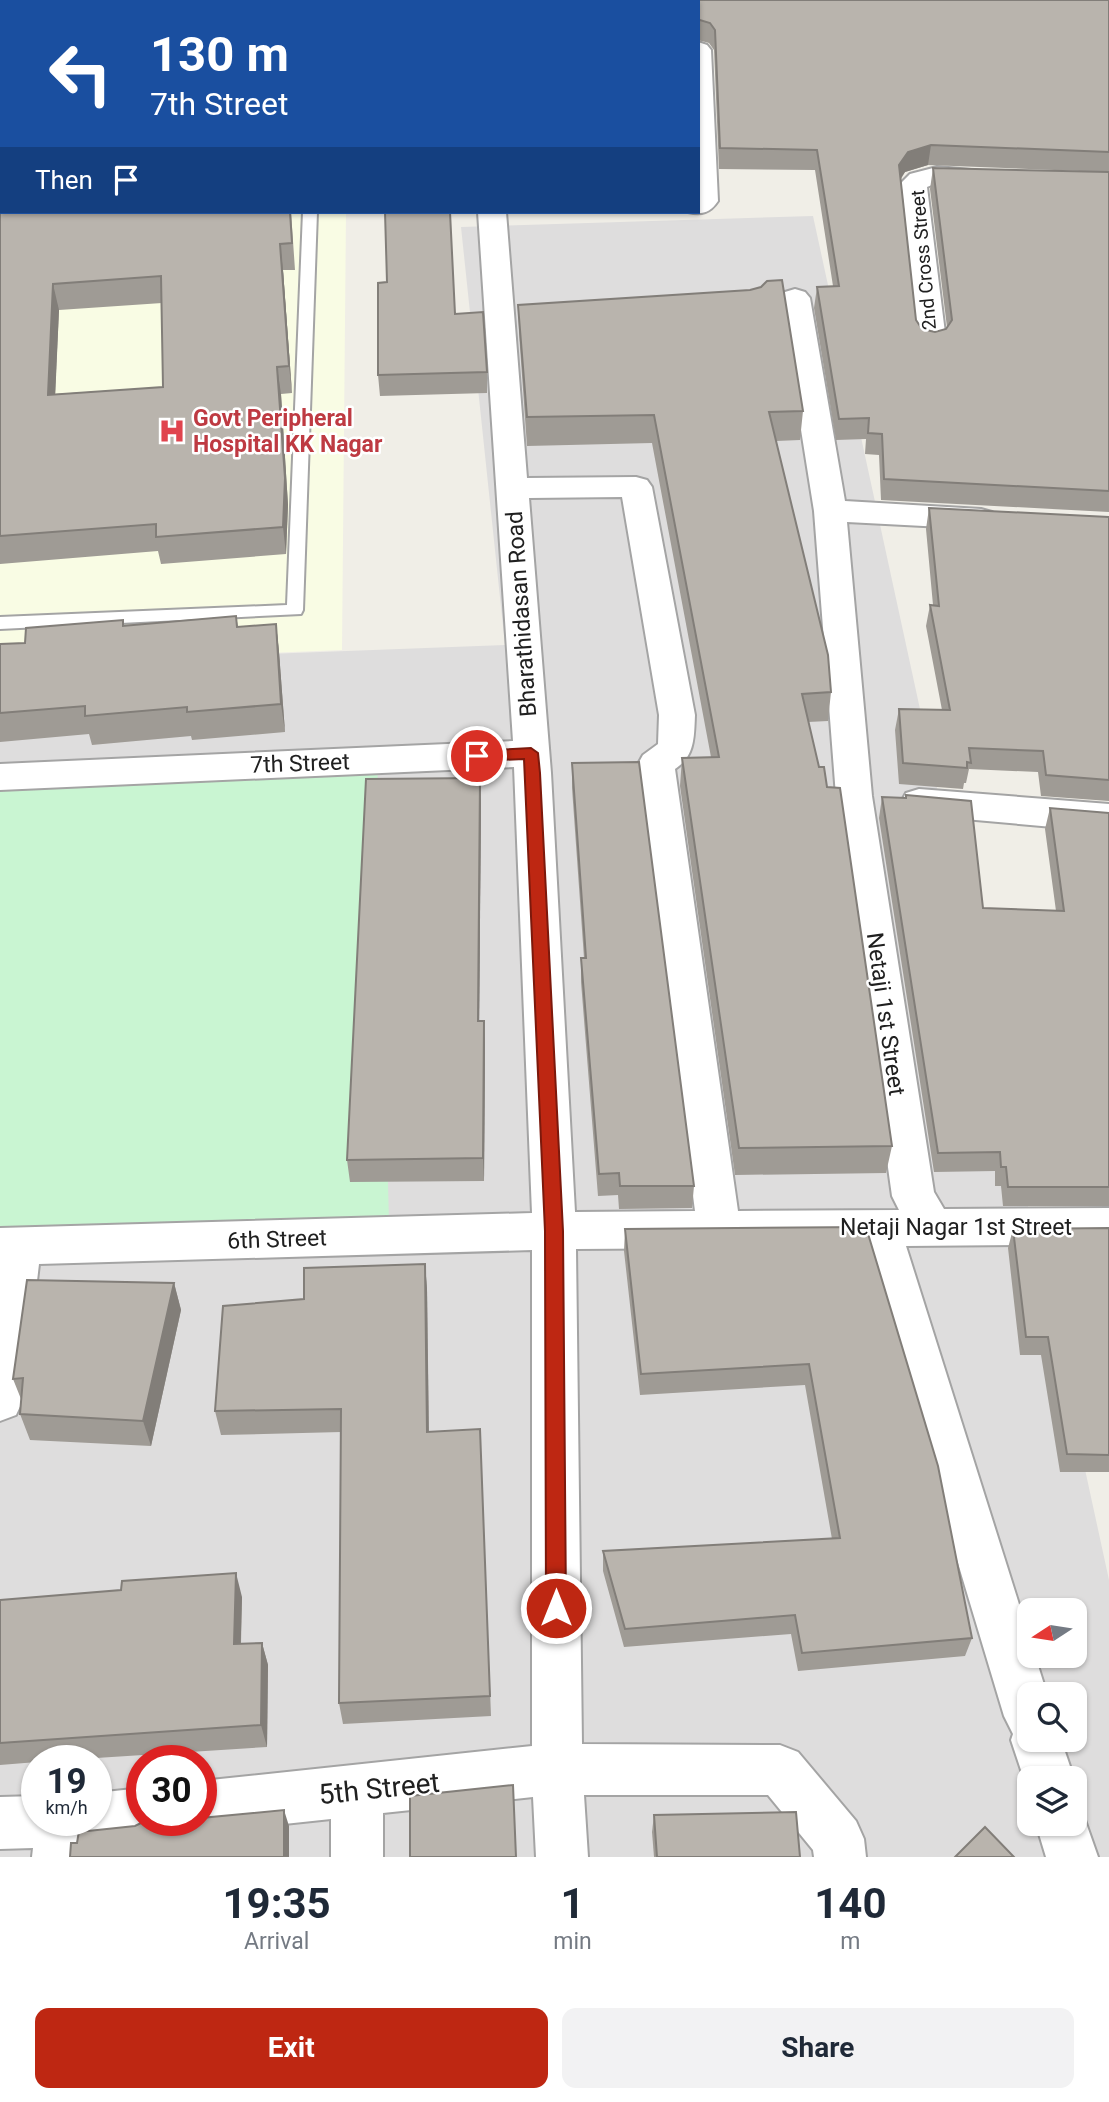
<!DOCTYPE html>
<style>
body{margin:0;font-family:Roboto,sans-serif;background:#f2f2f3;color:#1f2937;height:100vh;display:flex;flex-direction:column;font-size:26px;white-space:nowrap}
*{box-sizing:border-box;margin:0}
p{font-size:23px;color:#747a83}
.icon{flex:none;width:38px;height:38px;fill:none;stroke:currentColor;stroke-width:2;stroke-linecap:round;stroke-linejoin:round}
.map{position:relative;height:1857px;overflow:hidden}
.drawer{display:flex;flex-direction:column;background:#fff;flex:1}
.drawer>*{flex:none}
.hud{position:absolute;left:0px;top:0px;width:700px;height:214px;box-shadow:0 2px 5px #0004;background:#1a4fa0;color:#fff;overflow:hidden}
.needle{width:46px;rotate:258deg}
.tools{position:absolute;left:1017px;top:1598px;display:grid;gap:14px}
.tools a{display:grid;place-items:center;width:70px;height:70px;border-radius:14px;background:#fff;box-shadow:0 2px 5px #0004;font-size:35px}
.speed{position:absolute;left:21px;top:1745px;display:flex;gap:14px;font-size:35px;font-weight:700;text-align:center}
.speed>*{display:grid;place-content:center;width:91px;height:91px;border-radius:50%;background:#fff;box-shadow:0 2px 5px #0004;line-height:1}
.speed small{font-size:18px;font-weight:400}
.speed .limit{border:10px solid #d22;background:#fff;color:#111}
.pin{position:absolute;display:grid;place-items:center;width:60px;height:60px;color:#fff;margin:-30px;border:4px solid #fff;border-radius:50%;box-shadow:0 2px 7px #0007}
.me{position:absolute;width:77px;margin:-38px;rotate:0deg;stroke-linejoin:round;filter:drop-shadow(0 0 5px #0008)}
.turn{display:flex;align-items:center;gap:24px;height:147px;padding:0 35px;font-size:32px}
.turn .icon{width:91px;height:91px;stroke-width:2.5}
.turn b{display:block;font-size:49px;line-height:60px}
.then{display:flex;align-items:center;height:66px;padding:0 35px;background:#0003;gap:14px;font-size:26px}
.eta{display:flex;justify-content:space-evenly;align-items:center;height:119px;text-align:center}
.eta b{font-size:42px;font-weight:700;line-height:49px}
.cta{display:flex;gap:14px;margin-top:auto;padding:14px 35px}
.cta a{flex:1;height:80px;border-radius:14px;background:#be2712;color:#fff;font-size:28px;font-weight:700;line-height:80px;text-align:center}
.cta a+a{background:#f2f2f3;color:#1f2937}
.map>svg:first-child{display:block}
.residential{fill:#dedddd;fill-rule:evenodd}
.education{fill:#f9fce4}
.park{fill:#c9f5d2}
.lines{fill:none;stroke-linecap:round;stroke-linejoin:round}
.service-casing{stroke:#a4a4a4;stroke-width:4}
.minor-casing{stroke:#a4a4a4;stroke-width:4}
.service{fill:#fff;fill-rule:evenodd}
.minor{fill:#fff;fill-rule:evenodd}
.wall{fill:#9f9b95;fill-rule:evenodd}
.shaded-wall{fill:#827e79}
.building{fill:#b9b4ad;stroke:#827e79;stroke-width:2;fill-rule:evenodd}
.route{fill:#be2712;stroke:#7c190c;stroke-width:2}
.labels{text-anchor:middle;stroke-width:5;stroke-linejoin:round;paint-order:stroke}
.far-street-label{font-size:19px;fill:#202020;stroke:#fff}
.health-label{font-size:23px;font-weight:bold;fill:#be3a42;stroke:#fff;text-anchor:start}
.street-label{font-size:23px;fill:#202020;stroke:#fff}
.near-street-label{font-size:28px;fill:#202020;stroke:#fff}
</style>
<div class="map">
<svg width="1109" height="1857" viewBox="0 0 1109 1857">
<rect width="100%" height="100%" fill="#f0eee7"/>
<!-- residential -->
<path class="residential" d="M 813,216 L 1109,1580 L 1109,1857 L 0,1857 L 0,664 L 505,645 L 461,227 ZM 1029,1610 L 1074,1610 L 1074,1656 L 1029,1656 ZM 1029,1694 L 1074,1694 L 1074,1740 L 1029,1740 ZM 37,1760 L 96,1760 L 96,1820 L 37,1820 ZM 142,1760 L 201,1760 L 201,1820 L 142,1820 ZM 1029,1778 L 1074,1778 L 1074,1824 L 1029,1824 Z"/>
<!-- education -->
<path class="education" d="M 0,46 L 2,212 L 346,212 L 342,650 L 0,664 Z"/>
<!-- park -->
<path class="park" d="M 377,754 L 389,1222 L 0,1235 L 0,774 Z"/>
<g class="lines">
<defs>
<g id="service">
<path d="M 169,0 L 181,0 L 168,2 Z"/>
<rect x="262" y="0" width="12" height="2"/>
<path d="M 303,212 L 317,212 L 303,610 L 301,614 L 0,629 L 0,617 L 287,605 Z"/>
</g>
<g id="minor">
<path d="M 460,0 L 484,0 L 485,2 L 460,2 Z"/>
<path d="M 698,42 L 707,45 L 711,50 L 718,201 C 710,213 702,215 688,212 L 698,212 Z"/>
<path d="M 937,167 L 994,172 L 998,178 L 994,184 C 972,189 947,176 927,187 L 946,341 L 942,347 L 931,350 L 920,347 L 916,341 L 899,185 L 910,174 Z"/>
<path d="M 478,212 L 506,212 L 527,478 L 636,477 L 647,480 L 652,487 L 695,715 C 694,737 695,756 675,769 L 738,1211 L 899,1210 L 892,1196 L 836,796 L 814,511 L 780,298 L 785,292 L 795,289 L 805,292 L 810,298 L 845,501 L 981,509 L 992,512 L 997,519 L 992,526 L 981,529 L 847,522 L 872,796 L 934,1192 L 944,1209 L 1109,1208 L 1109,1244 L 906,1246 L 1029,1636 L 1029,1656 L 1035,1656 L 1047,1694 L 1029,1694 L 1029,1740 L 1061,1740 L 1074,1778 L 1029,1778 L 1029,1794 L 1011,1740 L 1013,1734 L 1004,1716 L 863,1247 L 576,1249 L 582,1744 L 780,1745 L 798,1752 L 856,1821 L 864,1839 L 866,1857 L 814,1857 L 813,1850 L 768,1795 L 584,1795 L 588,1857 L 536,1857 L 533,1797 L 383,1813 L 383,1857 L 331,1857 L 331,1819 L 201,1833 L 183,1825 L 181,1820 L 201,1820 L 201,1781 L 532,1746 L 532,1250 L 39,1264 L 23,1400 L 16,1415 L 0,1421 L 0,1228 L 532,1213 L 514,767 L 0,790 L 0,764 L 513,741 ZM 622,497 L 659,715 L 658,744 L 643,755 L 638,764 L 695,1211 L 575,1212 L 551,773 L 529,498 Z"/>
<path d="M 919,789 L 1109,804 L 1109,832 L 919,815 L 906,811 L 901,802 L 906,793 Z"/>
<path d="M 142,1788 L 142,1820 L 165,1820 L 160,1832 L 142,1840 L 96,1845 L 91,1843 L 85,1845 L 84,1857 L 32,1857 L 33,1848 L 0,1849 L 0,1797 L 37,1796 L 37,1820 L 96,1820 L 96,1793 Z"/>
<path d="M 1074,1803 L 1080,1806 L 1098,1857 L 1046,1857 L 1036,1824 L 1074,1824 Z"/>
</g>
</defs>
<!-- service casing -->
<use href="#service" class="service-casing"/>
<!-- minor casing -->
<use href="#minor" class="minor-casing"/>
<!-- service -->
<use href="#service" class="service"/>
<!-- minor -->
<use href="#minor" class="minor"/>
</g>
<!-- wall -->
<g class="wall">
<path d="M 1109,0 L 1109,512 L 881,500 L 879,455 L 865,454 L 866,439 L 836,440 L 814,308 L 817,287 L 833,286 L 815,170 L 719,169 L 714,50 L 709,43 L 698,40 L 698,2 ZM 928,165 L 1106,172 L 933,168 L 930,189 L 947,327 L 946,329 L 935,332 L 922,329 L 916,320 L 901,179 L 905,172 Z"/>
<path d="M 0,54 L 2,212 L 291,212 L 295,270 L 283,270 L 292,393 L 281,394 L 288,505 L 286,554 L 161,564 L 158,551 L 0,564 ZM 162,303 L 163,387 L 55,394 L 59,310 Z"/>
<path d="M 387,282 L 455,314 L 487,372 L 487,393 L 380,396 L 378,375 Z"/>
<path d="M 518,305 L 803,411 L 800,440 L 776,441 L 831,692 L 828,721 L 808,722 L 819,767 L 827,787 L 892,1146 L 886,1173 L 735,1175 L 680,786 L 682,758 L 711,757 L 652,443 L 527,446 L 519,333 Z"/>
<path d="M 929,508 L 1109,517 L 1109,801 L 1041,796 L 1038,772 L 969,769 L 966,783 L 964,783 L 963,789 L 899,784 L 895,730 L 899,709 L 942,710 L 926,626 L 930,605 L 933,605 L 926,529 Z"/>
<path d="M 236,616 L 238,627 L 276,624 L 279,652 L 285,732 L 192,740 L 191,736 L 92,745 L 89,734 L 0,742 L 0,644 L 25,643 L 123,620 L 124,625 Z"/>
<path d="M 572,763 L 694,1186 L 692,1208 L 619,1209 L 618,1195 L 598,1196 L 581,982 L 581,958 L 584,958 L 572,788 Z"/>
<path d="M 480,778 L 481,802 L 479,1021 L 484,1021 L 485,1044 L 484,1181 L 350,1182 L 347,1160 Z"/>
<path d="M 906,795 L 983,908 L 1056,911 L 1045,829 L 1050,808 L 1109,813 L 1109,1206 L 1003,1206 L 1001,1186 L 995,1186 L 995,1171 L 934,1172 L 879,818 L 882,797 L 905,798 Z"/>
<path d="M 866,1227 L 972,1638 L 965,1656 L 798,1671 L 791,1634 L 624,1647 L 603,1571 L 603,1551 L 832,1539 L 805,1385 L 640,1395 L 624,1251 L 625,1229 Z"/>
<path d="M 1109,1228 L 1109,1472 L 1060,1472 L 1041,1355 L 1020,1355 L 1008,1248 L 1013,1229 Z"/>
<path d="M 425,1264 L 427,1289 L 429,1432 L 480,1429 L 491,1716 L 343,1724 L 339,1703 L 341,1432 L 221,1435 L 215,1411 L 304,1299 Z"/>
<path d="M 174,1283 L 181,1310 L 151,1446 L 30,1440 L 20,1414 L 21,1399 L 13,1379 Z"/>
<path d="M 242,1597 L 241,1644 L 262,1643 L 268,1665 L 267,1747 L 65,1760 L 37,1760 L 37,1762 L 0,1765 L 0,1600 Z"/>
<path d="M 654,1815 L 800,1857 L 654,1857 L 652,1832 Z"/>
</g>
<!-- shaded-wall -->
<g class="shaded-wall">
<path d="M 700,20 L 699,40 L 698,40 L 698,21 Z"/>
<path d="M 931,145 L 928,165 L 905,172 L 896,185 L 899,165 L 908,152 Z"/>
<path d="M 280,244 L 283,270 L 292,393 L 289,366 Z"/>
<path d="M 53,284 L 59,310 L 54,422 L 48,395 Z"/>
<path d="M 277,367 L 281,394 L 288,505 L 286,554 L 283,527 Z"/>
<path d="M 276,624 L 279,652 L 285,732 L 281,704 Z"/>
<path d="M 480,778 L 481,802 L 479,1044 L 478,1021 Z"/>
<path d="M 484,1021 L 485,1044 L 484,1181 L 483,1158 Z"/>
<path d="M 425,1264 L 427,1289 L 429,1455 L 427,1432 Z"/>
<path d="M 174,1283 L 181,1310 L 151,1446 L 143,1421 Z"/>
<path d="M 236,1573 L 242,1597 L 240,1667 L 234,1644 Z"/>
<path d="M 262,1643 L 268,1665 L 267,1747 L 261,1725 Z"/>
<path d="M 284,1810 L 289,1826 L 289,1857 L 284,1857 Z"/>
</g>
<!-- building -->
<g class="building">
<rect x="193" y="0" width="56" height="2"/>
<rect x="330" y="0" width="86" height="2"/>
<path d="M 592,0 L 1109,0 L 1109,152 L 931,145 L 908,152 L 899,165 L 916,320 L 922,329 L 935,332 L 946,329 L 952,320 L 933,168 L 1109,172 L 1109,491 L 884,479 L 882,434 L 868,433 L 869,418 L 839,419 L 817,287 L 839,286 L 817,150 L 720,148 L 715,30 L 710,23 L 700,20 L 698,21 L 698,2 L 592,2 Z"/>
<path d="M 0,54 L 2,54 L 2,212 L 290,212 L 292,243 L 280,244 L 289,366 L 277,367 L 285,478 L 283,527 L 156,537 L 156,524 L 0,536 ZM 161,276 L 163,387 L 48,395 L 53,284 Z"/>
<path d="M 385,212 L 450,212 L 455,314 L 483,312 L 487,372 L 378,375 L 378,283 L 387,282 Z"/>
<path d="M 782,280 L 803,411 L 769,412 L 828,655 L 831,692 L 802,694 L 819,767 L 824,767 L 827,787 L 840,788 L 892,1146 L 739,1148 L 682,758 L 719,757 L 654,415 L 527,417 L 518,305 L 750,290 L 761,287 L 767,281 Z"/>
<path d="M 929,508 L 1109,517 L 1109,780 L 1046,775 L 1043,751 L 969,748 L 971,763 L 967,762 L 967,768 L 903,763 L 899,709 L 950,710 L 930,605 L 939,606 Z"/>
<path d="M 236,616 L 237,627 L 276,624 L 281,704 L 187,712 L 187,707 L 85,716 L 85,706 L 0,713 L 0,644 L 25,643 L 26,628 L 123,620 L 123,626 Z"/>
<path d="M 639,762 L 694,1186 L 620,1186 L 619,1173 L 599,1174 L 581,958 L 586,958 L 572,763 Z"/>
<path d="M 480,778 L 478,1021 L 484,1021 L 483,1158 L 347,1160 L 366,779 Z"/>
<path d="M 906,795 L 971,801 L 983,908 L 1064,911 L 1050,808 L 1109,813 L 1109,1187 L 1008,1187 L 1006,1167 L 1001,1167 L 1000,1152 L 938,1153 L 882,797 L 906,798 Z"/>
<path d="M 866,1227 L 938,1466 L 972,1638 L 802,1653 L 795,1615 L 625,1629 L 603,1551 L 840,1538 L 809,1364 L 641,1374 L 625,1229 Z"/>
<path d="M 1109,1228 L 1109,1455 L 1067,1454 L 1048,1337 L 1026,1337 L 1013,1229 Z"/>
<path d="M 425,1264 L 427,1432 L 480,1429 L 490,1696 L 339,1703 L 341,1409 L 215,1411 L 223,1306 L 304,1299 L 304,1268 Z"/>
<path d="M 27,1280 L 174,1283 L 143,1421 L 20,1414 L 23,1378 L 13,1379 Z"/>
<path d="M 236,1573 L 234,1644 L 262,1643 L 261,1725 L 0,1743 L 0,1600 L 121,1590 L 122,1581 Z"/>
<path d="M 513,1785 L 516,1857 L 410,1857 L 410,1796 Z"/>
<path d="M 284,1810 L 284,1857 L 70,1857 L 71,1843 L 77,1843 L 79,1831 L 83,1829 L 88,1831 L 135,1826 L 147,1820 L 201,1820 L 201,1818 Z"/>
<path d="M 796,1812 L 800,1857 L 657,1857 L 654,1815 Z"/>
<path d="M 985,1827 L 1014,1857 L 955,1857 Z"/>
</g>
<!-- route -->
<path class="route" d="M 531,748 L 538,753 L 540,773 L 563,1231 L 566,1608 L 563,1615 L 556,1618 L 549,1615 L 546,1608 L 545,1231 L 524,759 L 477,761 L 469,756 L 477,751 Z"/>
<!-- icons -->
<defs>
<symbol id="hospital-bare" viewBox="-9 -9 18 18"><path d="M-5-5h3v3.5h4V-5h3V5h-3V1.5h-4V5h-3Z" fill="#e0444e" stroke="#fff" stroke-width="2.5" paint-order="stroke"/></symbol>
</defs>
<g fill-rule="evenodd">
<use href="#hospital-bare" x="153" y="412" width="38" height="38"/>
</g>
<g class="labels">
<!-- far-street labels -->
<g class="far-street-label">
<text transform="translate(923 260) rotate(-95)" y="7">2nd Cross Street</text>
</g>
<!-- health labels -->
<g class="health-label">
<text x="193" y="426">Govt Peripheral<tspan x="193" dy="26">Hospital KK Nagar</tspan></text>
</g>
<!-- street labels -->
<g class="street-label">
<text transform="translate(521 614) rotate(-94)" y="8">Bharathidasan Road</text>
<text transform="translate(300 763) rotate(-2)" y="8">7th Street</text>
<text transform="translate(886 1014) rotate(82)" y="8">Netaji 1st Street</text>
<text x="956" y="1235">Netaji Nagar 1st Street</text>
<text transform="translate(277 1239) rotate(-2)" y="8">6th Street</text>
</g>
<!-- near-street labels -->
<g class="near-street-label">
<text transform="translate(379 1788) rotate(-6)" y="10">5th Street</text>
</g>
</g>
</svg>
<div class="tools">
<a><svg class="needle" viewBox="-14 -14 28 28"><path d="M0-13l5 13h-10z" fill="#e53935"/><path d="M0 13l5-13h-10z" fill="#747a83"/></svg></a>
<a><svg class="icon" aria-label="search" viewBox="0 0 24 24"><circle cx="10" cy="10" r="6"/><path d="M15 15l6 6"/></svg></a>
<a><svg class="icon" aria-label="layers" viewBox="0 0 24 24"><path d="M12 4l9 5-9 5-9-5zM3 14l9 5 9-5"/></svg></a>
</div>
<div class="speed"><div>19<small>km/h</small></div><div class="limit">30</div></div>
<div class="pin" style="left:477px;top:756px;background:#d93025"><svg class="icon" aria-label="arrive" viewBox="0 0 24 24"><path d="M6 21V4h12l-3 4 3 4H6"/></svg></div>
<svg class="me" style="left:556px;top:1608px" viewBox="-20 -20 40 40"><circle r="17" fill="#be2712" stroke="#fff" stroke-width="3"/><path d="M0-11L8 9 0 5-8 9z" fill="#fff"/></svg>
<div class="hud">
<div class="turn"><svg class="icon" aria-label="left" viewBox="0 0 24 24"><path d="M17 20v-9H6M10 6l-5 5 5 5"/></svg><div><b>130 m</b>7th Street</div></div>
<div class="then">Then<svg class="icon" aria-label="arrive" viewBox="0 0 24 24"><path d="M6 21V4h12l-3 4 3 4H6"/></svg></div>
</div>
</div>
<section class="drawer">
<div class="eta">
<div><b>19:35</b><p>Arrival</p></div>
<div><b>1</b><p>min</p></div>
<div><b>140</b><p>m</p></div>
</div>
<div class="cta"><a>Exit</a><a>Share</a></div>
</section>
